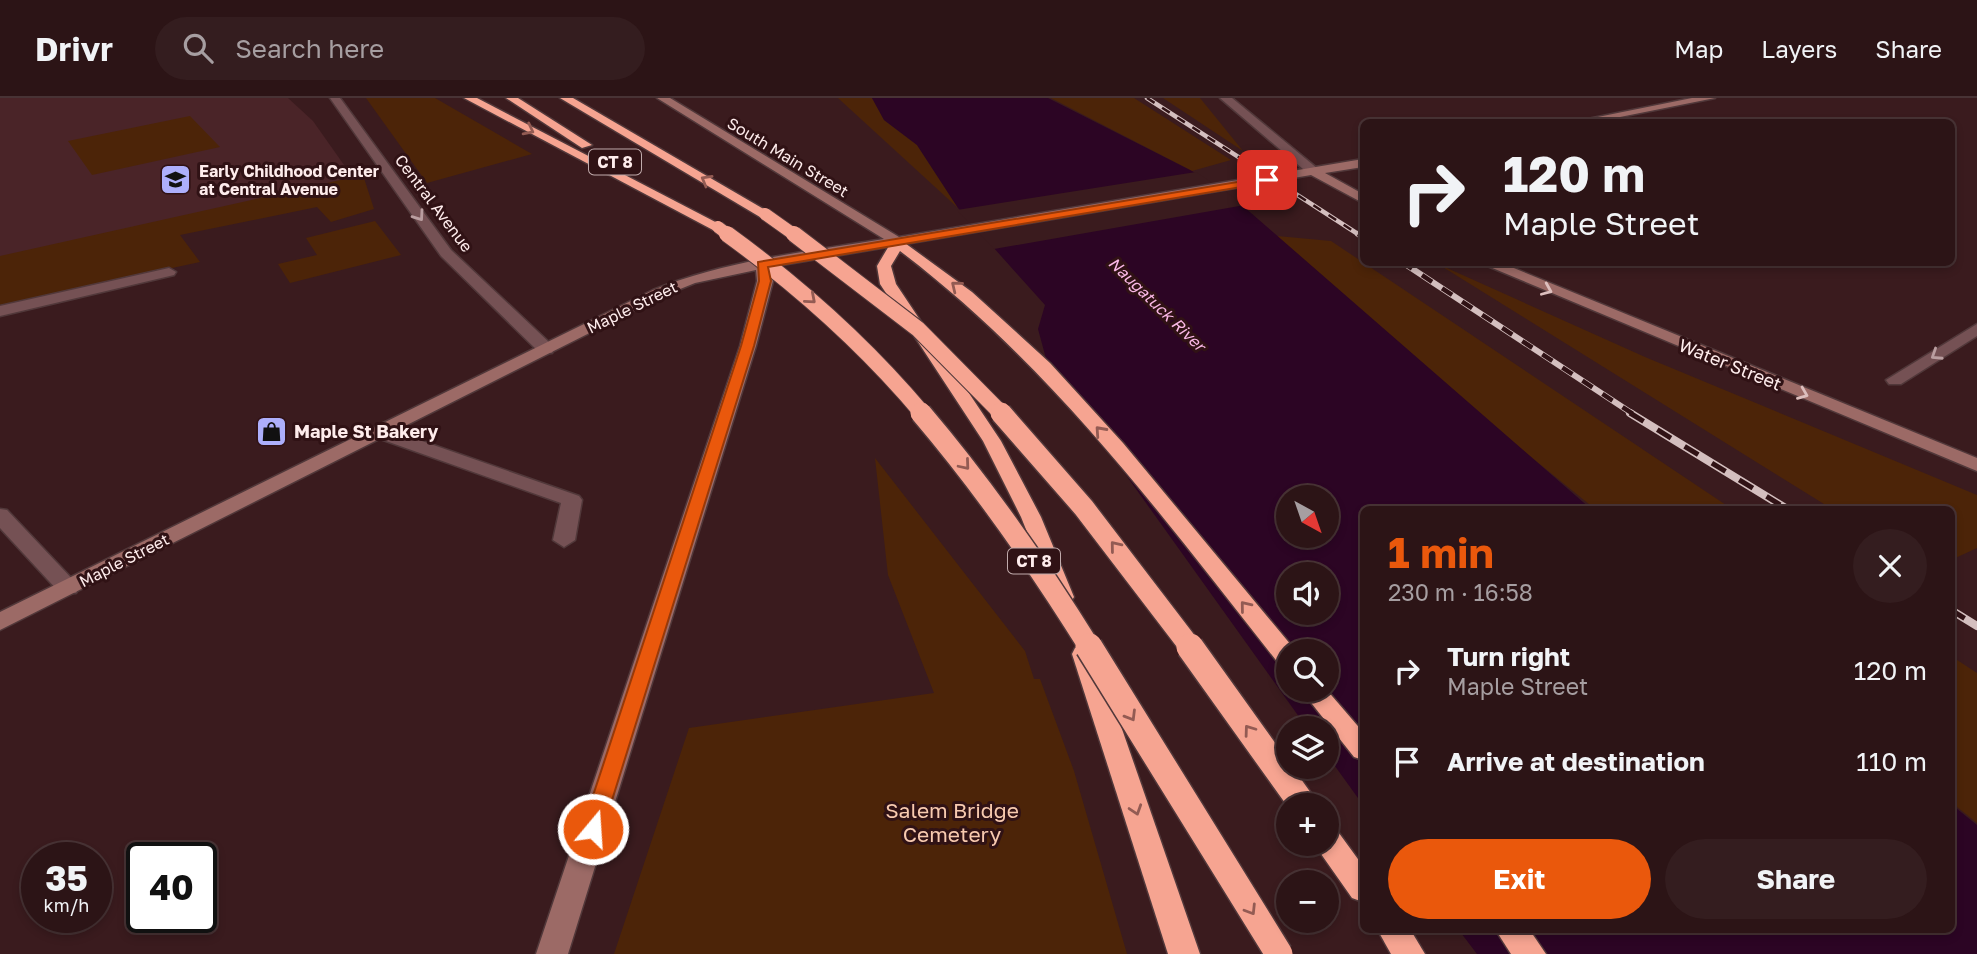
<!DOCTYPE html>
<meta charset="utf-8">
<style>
body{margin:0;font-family:"Golos Text",sans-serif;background:#341d1f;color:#f1f3f6;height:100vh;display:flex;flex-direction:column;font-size:26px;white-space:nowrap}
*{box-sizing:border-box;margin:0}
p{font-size:23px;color:#a69ea1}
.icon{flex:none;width:38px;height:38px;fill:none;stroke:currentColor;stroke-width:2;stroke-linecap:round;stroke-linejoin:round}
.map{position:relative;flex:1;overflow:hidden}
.drawer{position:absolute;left:1360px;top:408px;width:595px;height:427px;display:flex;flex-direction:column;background:#2c1416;border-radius:10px;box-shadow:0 4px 10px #0003,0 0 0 2px #483335}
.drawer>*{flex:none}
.guide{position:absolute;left:1360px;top:21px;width:595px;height:147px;border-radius:10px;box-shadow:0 4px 10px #0003,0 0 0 2px #483335;background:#2c1416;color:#f1f3f6;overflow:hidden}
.needle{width:46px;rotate:140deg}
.controls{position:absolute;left:1276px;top:387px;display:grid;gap:14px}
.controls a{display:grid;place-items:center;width:63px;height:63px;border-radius:50%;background:#2c1416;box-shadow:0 4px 10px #0003,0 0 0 2px #483335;font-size:35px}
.speed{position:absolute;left:21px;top:744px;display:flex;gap:14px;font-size:35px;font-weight:700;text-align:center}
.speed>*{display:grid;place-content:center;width:91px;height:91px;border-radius:50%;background:#2c1416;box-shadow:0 4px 10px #0003,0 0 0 2px #483335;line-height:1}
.speed small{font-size:18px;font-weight:400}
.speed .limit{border:4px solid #111;border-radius:10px;background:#fff;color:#111}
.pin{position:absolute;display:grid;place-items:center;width:60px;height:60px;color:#fff;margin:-30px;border-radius:14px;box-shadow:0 4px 10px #0006}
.me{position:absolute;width:77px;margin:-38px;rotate:18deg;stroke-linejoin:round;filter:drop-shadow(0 0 5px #0008)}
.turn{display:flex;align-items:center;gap:24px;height:147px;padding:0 28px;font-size:32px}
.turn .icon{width:91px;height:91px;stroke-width:2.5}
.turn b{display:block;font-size:49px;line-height:60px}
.round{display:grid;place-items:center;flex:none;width:74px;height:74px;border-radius:37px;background:#341d1f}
.head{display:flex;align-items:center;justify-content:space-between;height:119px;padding:0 28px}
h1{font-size:42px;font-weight:700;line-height:52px;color:#ea580c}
.cta{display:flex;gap:14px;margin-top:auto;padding:14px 28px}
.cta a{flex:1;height:80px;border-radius:42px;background:#ea580c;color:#fff;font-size:28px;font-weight:700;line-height:80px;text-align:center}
.cta a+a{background:#341d1f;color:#f1f3f6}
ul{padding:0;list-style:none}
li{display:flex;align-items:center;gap:21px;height:91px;padding:0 28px}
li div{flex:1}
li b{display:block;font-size:26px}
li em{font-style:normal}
header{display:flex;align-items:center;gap:42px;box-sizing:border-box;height:98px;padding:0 35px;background:#2c1416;border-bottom:2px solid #483335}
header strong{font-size:33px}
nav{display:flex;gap:38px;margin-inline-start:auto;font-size:24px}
.search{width:490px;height:63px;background:#341d1f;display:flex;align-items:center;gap:18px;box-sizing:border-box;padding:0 24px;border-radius:38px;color:#a69ea1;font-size:26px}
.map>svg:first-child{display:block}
.built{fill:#4a2428}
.green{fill:#4c2408}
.water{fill:#2c0524;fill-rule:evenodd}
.pier{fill:#3a1b1e}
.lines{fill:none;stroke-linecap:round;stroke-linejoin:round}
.lane-casing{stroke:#51383a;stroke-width:3}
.street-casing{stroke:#51383a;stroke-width:3}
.secondary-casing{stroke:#51383a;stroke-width:3}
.highway-casing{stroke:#51383a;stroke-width:3}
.lane{fill:#755154;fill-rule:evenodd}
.street{fill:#755154;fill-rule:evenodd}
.secondary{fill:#9c6a66;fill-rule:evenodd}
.highway{fill:#f6a491;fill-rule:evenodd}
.rail-far2-casing{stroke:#d4bfbf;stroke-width:4.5}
.rail-far1-casing{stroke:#d4bfbf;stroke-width:6}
.rail-casing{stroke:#d4bfbf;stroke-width:8}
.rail-far2{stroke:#301215;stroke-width:2.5;stroke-dasharray:9;stroke-linecap:butt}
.rail-far1{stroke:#301215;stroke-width:4.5;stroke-dasharray:12;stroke-linecap:butt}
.rail{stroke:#301215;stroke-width:5;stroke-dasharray:16;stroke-linecap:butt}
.highway-bridge-far3-casing{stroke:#51383a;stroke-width:14;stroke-linecap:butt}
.highway-bridge-far2-casing{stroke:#51383a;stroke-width:18;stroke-linecap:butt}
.highway-bridge-far1-casing{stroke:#51383a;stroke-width:24;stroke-linecap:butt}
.highway-bridge-casing{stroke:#51383a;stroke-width:30;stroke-linecap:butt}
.highway-bridge-far3{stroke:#f6a491;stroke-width:12}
.highway-bridge-far2{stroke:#f6a491;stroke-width:16}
.highway-bridge-far1{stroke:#f6a491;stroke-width:21}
.highway-bridge{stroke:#f6a491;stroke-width:27}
.oneway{stroke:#935b53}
.oneway2{stroke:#ba9ea0}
.oneway3{stroke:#dcbebd}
.route{fill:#ea580c;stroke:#983908;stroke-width:2}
.labels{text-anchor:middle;stroke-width:6;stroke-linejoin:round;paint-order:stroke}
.far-street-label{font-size:16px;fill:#feecec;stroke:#301215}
.shield{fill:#301215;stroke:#c0abac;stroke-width:2}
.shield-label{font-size:16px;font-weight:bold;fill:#feecec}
.far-poi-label{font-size:16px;font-weight:bold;fill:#feecec;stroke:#301215;text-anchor:start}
.far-water-label{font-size:16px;font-style:italic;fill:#f9b7e5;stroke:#301215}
.street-label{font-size:18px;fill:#feecec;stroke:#301215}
.poi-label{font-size:18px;font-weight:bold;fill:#feecec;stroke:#301215;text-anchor:start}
.near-park-label{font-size:21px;fill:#f8caaf;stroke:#301215}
</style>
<header>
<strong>Drivr</strong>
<div class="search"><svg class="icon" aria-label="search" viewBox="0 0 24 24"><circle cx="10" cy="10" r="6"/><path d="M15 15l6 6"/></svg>Search here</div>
<nav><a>Map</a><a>Layers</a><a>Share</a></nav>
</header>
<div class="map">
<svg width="1977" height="856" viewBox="0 0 1977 856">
<rect width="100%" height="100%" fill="#3a1b1e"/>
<!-- built -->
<path class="built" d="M 0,0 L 288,0 L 313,23 L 349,74 L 355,89 L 0,173 Z"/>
<!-- green -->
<g class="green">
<path d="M 366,0 L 435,0 L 532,56 L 427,85 Z"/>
<path d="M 838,0 L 872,0 L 884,22 L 917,47 L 958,110 Z"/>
<path d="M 1051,0 L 1134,0 L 1231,62 L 1192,73 Z"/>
<path d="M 1163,0 L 1200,0 L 1243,53 Z"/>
<path d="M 190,18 L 220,49 L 92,77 L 68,43 Z"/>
<path d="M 363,77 L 374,111 L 331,124 L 317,109 L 180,137 L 200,164 L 0,207 L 0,158 Z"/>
<path d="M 375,123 L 401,157 L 290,185 L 278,166 L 317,157 L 306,140 Z"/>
<path d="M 1277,138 L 1331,143 L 1732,411 L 1595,411 L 1487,323 Z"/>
<path d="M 1438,166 L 1645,259 L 1977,397 L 1977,450 L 1951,462 L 1951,411 L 1832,411 Z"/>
<path d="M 875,360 L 1025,553 L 1034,581 L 1040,581 L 1074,673 L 1127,856 L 614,856 L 689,630 L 934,595 L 888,477 Z"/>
<path d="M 1951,558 L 1977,575 L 1977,725 L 1951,704 Z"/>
</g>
<!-- water -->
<g class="water">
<path d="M 872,0 L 1048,0 L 1192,73 L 1243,108 L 1591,411 L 1363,411 L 1363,707 L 1327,657 L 1326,630 L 1307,630 L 1048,268 L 1038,231 L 1045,207 L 958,110 L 917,47 L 884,22 ZM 1288,399 L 1326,399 L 1326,438 L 1288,438 ZM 1288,476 L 1326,476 L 1326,514 L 1288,514 ZM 1288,553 L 1326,553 L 1326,592 L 1288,592 Z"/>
<path d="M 1951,706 L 1977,727 L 1977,856 L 1477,856 L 1458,831 L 1951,831 Z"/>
</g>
<!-- pier -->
<path class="pier" d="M 1196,74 L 1245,107 L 994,151 L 957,112 Z"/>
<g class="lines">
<defs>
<g id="lane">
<path d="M 169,170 L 176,174 L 174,177 L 0,218 L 0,208 Z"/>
<path d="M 1977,226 L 1977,238 L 1901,286 L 1889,286 L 1886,282 Z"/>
<path d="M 379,328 L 579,398 L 582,402 L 575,442 L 564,449 L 553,442 L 561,405 L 372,338 L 370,334 Z"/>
</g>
<g id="street">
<path d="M 330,0 L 340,0 L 451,152 L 552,247 L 554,251 L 552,255 L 540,255 L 441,158 Z"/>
<path d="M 1220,0 L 1232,0 L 1318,71 L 1318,77 L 1310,77 Z"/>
<path d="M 0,411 L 7,412 L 76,485 L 79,490 L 76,495 L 60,495 L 0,430 Z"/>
</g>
<g id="secondary">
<path d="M 657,0 L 670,0 L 899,139 L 1363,61 L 1363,69 L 1325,75 L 1363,96 L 1363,105 L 1311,77 L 770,169 L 773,183 L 756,248 L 568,856 L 536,856 L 740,248 L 757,183 L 756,172 L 695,185 L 663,198 L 0,532 L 0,514 L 653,192 C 726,162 806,154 884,141 Z"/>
<path d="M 1692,0 L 1715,0 L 1595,24 L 1573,24 Z"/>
<path d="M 1478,164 L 1499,164 L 1977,360 L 1977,373 Z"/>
</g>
<g id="highway">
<path d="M 464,0 L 477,0 L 725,129 L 713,132 Z"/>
<path d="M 506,0 L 518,0 L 592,47 L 582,50 Z"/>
<path d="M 560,0 L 573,0 L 772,116 L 760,119 Z"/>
<path d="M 898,140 L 972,194 L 1050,265 L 1123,345 L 1296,553 L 1288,553 L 1288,569 L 1279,566 C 1161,417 1053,269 900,153 L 891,168 L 896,186 L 1001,343 L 1041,419 L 1074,499 L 1071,504 L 1055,504 L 1021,419 L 983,343 L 880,186 L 877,168 L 893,141 Z"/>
<path d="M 1084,547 L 1093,550 L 1096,556 L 1200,856 L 1168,856 L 1072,556 L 1075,550 Z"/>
<path d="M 1326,591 L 1363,634 L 1363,662 L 1354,659 L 1301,592 Z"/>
<path d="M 1326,728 L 1336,731 L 1363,768 L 1363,804 L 1352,800 L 1314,746 L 1326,746 Z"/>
<path d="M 1377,831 L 1410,831 L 1425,856 L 1391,856 Z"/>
<path d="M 1495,831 L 1529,831 L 1546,856 L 1511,856 Z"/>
</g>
</defs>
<!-- lane casing -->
<use href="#lane" class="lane-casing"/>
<!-- street casing -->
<use href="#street" class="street-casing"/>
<!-- secondary casing -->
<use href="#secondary" class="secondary-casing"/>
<!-- highway casing -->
<use href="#highway" class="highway-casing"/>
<!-- lane -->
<use href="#lane" class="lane"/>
<!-- street -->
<use href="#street" class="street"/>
<!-- secondary -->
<use href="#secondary" class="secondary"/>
<!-- highway -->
<use href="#highway" class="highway"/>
<defs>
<path id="rail-far2" d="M 1147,0 L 1361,138"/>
<g id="rail-far1">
<path d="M 1358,136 L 1363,139"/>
<path d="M 1402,164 L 1633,316"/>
</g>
<g id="rail">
<path d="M 1630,315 L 1787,411"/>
<path d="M 1951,512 L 1977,528"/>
</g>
</defs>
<!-- rail-far2 casing -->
<use href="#rail-far2" class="rail-far2-casing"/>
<!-- rail-far1 casing -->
<use href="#rail-far1" class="rail-far1-casing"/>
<!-- rail casing -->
<use href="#rail" class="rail-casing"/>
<!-- rail-far2 -->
<use href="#rail-far2" class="rail-far2"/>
<!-- rail-far1 -->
<use href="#rail-far1" class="rail-far1"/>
<!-- rail -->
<use href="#rail" class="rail"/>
<defs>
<g id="highway-bridge-far3">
<path d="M 765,116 L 796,138"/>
<path d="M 718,129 L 730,138"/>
</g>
<g id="highway-bridge-far2">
<path d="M 727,136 C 800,189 865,247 923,316"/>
<path d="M 794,136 L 918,231 L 1002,316"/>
</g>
<g id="highway-bridge-far1">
<path d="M 921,315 C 984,389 1039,468 1090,550"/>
<path d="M 1001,315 L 1084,410 L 1191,550"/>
</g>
<g id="highway-bridge">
<path d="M 1089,549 L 1279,856"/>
<path d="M 1190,549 L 1303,707"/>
</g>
</defs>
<!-- highway-bridge-far3 casing -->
<use href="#highway-bridge-far3" class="highway-bridge-far3-casing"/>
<!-- highway-bridge-far2 casing -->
<use href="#highway-bridge-far2" class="highway-bridge-far2-casing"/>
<!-- highway-bridge-far1 casing -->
<use href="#highway-bridge-far1" class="highway-bridge-far1-casing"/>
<!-- highway-bridge casing -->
<use href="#highway-bridge" class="highway-bridge-casing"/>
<!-- highway-bridge-far3 -->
<use href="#highway-bridge-far3" class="highway-bridge-far3"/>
<!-- highway-bridge-far2 -->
<use href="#highway-bridge-far2" class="highway-bridge-far2"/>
<!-- highway-bridge-far1 -->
<use href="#highway-bridge-far1" class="highway-bridge-far1"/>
<!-- highway-bridge -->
<use href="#highway-bridge" class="highway-bridge"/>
</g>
<!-- one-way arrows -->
<defs><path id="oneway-chevron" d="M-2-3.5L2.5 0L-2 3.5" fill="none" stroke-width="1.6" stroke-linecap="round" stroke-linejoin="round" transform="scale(1.75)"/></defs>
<g class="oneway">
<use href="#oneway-chevron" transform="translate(529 32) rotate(27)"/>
<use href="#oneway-chevron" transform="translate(706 82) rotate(-150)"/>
<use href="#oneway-chevron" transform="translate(956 188) rotate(-141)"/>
<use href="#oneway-chevron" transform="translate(811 201) rotate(41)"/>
<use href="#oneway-chevron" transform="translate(1100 333) rotate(-132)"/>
<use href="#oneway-chevron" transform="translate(965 367) rotate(50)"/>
<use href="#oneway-chevron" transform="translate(1115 448) rotate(-129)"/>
<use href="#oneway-chevron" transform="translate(1245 508) rotate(-129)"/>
<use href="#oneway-chevron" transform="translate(1131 618) rotate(59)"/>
<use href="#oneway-chevron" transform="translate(1249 632) rotate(-126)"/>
<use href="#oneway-chevron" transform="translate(1136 712) rotate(72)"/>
<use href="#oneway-chevron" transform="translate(1251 812) rotate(58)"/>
</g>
<g class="oneway2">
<use href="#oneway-chevron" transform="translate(419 118) rotate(55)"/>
<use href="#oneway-chevron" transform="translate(1936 257) rotate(147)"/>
</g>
<g class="oneway3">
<use href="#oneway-chevron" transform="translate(1547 192) rotate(23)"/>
<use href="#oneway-chevron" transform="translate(1803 296) rotate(22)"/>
</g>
<!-- route -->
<path class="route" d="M 1267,79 L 1271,84 L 768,169 L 771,183 L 754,248 L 603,731 L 600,737 L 593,740 L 585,737 L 582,731 L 741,248 L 759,183 L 758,164 Z"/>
<!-- icons -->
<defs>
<symbol id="school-square" viewBox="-11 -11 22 22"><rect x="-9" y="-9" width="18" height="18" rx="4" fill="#adaffb" stroke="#301215"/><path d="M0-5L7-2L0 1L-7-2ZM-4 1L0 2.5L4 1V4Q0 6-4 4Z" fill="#111"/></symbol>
<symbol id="shop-square" viewBox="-11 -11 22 22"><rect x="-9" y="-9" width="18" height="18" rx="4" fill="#adaffb" stroke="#301215"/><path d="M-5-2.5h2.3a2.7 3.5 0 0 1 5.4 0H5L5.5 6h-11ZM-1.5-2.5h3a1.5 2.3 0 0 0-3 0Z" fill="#111"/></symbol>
</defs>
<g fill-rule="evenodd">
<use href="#school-square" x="158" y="64" width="35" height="35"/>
<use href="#shop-square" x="254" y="316" width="35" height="35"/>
</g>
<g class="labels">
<!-- far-street labels -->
<g class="far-street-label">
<text transform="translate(788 59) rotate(31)" y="6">South Main Street</text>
<text transform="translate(434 105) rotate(53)" y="6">Central Avenue</text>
<text transform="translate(632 209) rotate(-26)" y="6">Maple Street</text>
<text transform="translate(124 462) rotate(-27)" y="6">Maple Street</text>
</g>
<!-- shield labels -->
<g class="shield">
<rect x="589" y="51.5" width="52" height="25" rx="5"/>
<rect x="1008" y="450.5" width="52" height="25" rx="5"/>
</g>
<g class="shield-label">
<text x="615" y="70">CT 8</text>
<text x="1034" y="469">CT 8</text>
</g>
<!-- far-poi labels -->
<g class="far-poi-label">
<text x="199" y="79">Early Childhood Center<tspan x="199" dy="18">at Central Avenue</tspan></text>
</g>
<!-- far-water labels -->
<g class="far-water-label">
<text transform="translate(1157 206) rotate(44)" y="6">Naugatuck River</text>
</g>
<!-- street labels -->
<g class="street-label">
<text transform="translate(1730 267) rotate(22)" y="6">Water Street</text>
</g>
<!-- poi labels -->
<g class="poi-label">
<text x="294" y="340">Maple St Bakery</text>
</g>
<!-- near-park labels -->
<g class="near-park-label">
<text x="952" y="720">Salem Bridge<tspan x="952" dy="24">Cemetery</tspan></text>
</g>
</g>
</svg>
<div class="controls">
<a><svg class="needle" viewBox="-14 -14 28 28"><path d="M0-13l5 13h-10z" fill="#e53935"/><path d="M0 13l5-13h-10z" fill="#a69ea1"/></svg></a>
<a><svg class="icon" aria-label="sound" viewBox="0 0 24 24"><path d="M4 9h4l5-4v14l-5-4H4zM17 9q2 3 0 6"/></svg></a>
<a><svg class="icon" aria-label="search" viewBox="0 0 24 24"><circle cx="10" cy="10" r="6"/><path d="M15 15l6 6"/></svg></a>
<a><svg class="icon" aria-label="layers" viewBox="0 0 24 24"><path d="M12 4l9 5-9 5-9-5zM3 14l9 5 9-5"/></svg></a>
<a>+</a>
<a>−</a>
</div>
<div class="speed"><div>35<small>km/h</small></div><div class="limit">40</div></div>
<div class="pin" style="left:1267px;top:82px;background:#d93025"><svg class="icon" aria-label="arrive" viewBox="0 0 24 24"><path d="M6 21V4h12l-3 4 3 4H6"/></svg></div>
<svg class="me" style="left:593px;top:731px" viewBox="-20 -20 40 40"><circle r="17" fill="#ea580c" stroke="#fff" stroke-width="3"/><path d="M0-11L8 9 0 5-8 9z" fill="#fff"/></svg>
<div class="guide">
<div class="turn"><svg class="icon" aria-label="right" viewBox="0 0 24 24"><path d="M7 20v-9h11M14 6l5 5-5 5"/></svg><div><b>120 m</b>Maple Street</div></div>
</div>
<section class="drawer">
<div class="head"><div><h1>1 min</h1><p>230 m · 16:58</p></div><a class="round"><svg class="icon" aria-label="close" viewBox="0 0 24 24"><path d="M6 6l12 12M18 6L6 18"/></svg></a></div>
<ul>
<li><svg class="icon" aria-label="right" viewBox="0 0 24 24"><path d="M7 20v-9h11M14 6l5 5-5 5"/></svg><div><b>Turn right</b><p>Maple Street</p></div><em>120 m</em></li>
<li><svg class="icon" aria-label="arrive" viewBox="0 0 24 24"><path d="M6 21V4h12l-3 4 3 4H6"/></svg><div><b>Arrive at destination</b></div><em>110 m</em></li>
</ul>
<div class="cta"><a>Exit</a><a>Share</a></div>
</section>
</div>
